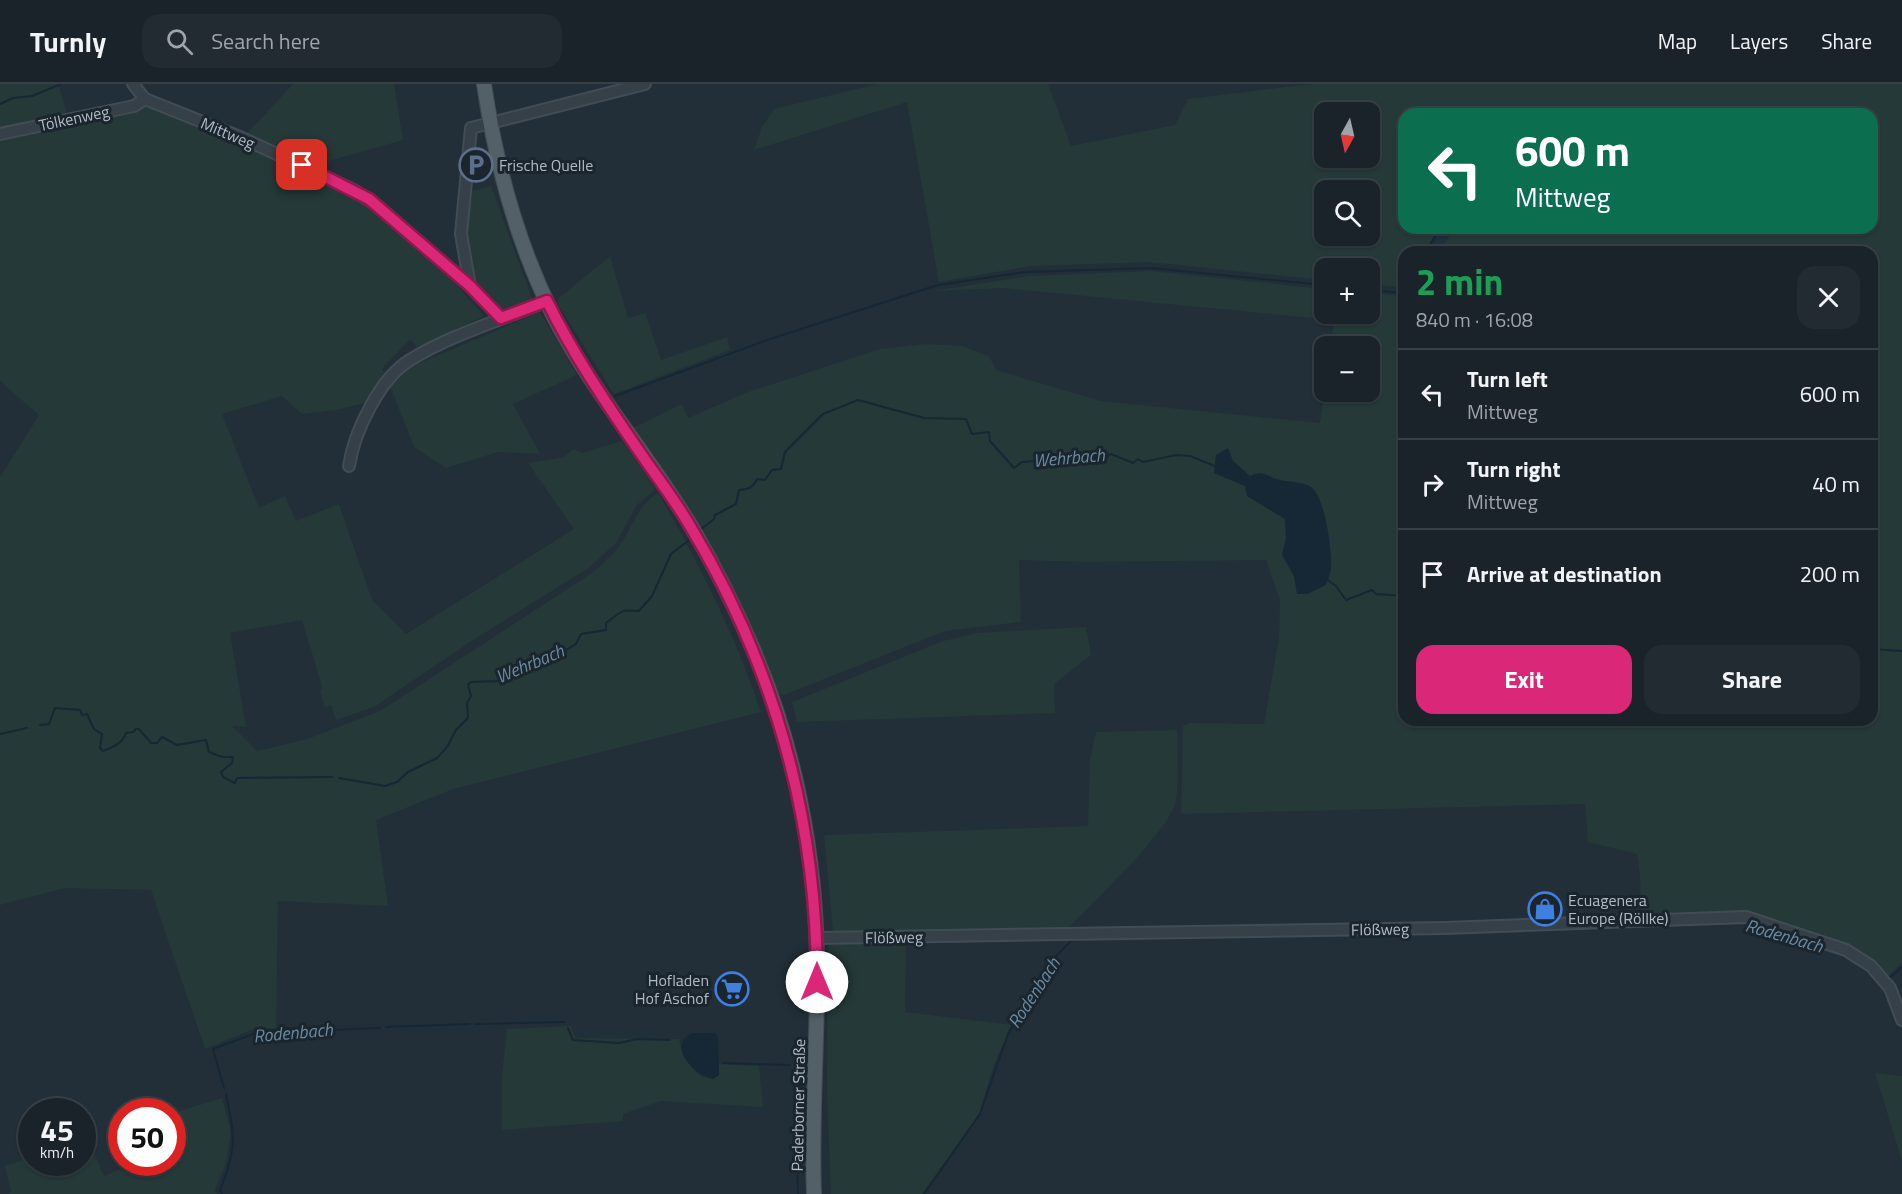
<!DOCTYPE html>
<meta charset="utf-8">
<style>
body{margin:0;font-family:"Titillium Web",sans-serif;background:#232b32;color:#f1f3f6;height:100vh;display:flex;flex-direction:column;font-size:22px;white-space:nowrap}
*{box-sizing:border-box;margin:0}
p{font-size:20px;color:#9fa4a8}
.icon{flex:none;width:33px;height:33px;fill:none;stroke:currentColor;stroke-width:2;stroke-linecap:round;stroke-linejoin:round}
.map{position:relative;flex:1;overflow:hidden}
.panel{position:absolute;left:1398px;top:162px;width:480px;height:480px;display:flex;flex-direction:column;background:#1a232a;border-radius:18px;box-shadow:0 2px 4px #0004,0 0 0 2px #384047}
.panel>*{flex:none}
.top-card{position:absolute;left:1398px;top:24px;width:480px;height:126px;border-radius:18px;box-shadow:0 2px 4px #0004,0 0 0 2px #384047;background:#0b6e4f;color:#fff;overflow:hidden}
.needle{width:39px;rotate:188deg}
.controls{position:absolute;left:1314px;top:18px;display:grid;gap:12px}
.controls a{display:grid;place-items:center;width:66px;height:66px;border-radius:12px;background:#1a232a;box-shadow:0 2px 4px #0004,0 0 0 2px #384047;font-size:30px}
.speed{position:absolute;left:18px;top:1014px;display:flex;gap:12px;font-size:30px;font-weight:700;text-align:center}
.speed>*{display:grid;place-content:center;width:78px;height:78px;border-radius:50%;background:#1a232a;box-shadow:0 2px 4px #0004,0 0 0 2px #384047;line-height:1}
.speed small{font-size:15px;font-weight:400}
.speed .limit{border:9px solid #d22;background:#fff;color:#111}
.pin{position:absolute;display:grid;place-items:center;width:51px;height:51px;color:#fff;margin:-26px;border-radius:12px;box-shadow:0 3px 9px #0006}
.me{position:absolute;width:66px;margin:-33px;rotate:0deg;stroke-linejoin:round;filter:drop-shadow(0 0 4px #0008)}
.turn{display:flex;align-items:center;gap:21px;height:126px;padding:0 18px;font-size:27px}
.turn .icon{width:78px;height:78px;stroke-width:2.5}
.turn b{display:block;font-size:42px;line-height:51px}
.round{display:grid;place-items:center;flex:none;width:63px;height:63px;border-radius:18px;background:#232b32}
.headline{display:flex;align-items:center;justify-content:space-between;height:102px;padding:0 18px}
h1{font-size:36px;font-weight:700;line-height:45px;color:#1e9e55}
.action{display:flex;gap:12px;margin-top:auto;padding:12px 18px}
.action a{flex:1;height:69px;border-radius:18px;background:#db2777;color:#fff;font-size:24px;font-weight:700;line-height:69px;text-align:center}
.action a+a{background:#232b32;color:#f1f3f6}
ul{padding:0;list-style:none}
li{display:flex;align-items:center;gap:18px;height:90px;padding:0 18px;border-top:2px solid #384047}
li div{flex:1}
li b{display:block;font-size:22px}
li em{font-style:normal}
header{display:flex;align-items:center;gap:36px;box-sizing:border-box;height:84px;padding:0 30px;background:#1a232a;border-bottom:2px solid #384047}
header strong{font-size:28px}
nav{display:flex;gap:33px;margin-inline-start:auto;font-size:21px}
.search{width:420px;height:54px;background:#232b32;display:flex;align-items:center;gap:15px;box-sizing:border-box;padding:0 21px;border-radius:18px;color:#9fa4a8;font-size:22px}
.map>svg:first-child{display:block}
.green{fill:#243938;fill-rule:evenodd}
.water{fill:#162735}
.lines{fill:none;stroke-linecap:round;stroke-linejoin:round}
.stream{stroke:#162735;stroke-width:2}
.minor-casing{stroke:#424c55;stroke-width:14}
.major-casing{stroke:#424c55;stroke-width:16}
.minor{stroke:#354048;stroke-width:10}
.major{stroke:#536068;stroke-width:14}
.route-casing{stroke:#8e194d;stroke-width:15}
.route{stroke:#db2777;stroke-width:10}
.labels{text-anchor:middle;stroke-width:6;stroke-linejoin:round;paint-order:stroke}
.street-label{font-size:16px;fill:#b0bbc5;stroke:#1b252d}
.poi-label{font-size:16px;fill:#b0bbc5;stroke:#1b252d;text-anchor:start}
.water-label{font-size:18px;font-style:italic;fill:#6a8ba3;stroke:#1b252d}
</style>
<header>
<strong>Turnly</strong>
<div class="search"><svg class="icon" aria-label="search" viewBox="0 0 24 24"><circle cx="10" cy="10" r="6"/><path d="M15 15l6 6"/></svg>Search here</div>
<nav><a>Map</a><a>Layers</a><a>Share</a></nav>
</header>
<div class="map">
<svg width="1902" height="1110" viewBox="0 0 1902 1110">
<rect width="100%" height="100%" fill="#222f38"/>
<!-- green -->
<g class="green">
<path d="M 0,0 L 64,0 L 59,2 L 70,39 L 148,22 L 325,95 L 367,120 L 454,198 L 484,232 L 417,263 L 410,255 L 382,285 L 387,293 L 369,318 L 336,326 L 302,330 L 282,312 L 222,330 L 259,424 L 285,412 L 296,437 L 339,420 L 372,516 L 406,550 L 574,445 L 528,379 L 564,373 L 574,365 L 582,369 L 622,357 L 656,405 L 636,422 L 616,459 L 590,483 L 470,558 L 374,623 L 336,636 L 331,621 L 325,623 L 320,608 L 322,602 L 302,536 L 230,549 L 246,643 L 232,642 L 257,667 L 307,655 L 380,627 L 592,489 C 603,480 614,471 622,458 C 634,440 638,421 658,409 C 699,479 736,552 761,628 L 453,705 L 376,736 L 388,822 L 278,817 L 276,945 L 256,944 L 205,965 L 151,806 L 65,804 L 0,821 L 0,393 L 39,331 L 0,297 Z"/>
<path d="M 293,0 L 394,0 L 403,56 L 315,81 L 246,51 Z"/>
<path d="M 877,0 L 1048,0 L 1071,62 L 1175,41 L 1188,15 L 1311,0 L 1902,0 L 1902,879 L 1887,893 L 1873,881 L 1747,828 L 1641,830 L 1640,792 L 1637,770 L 1588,758 L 1585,720 L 1181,730 L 1183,642 L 1190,639 L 1264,640 L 1279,553 L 1280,517 L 1266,476 L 1086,478 L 1019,476 L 1021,538 L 945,547 L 784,611 L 777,610 L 694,443 L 633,344 L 682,320 L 688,334 L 748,308 L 880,265 L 925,260 L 962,262 L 989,272 L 996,286 L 1101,317 L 1320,339 L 1325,308 L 1370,308 L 1370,262 L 1331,262 L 1334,236 L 1002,204 L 933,207 L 1029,192 L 1151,187 L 1324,205 L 1324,230 L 1370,230 L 1370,209 L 1401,212 L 1399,220 L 1404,219 L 1404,636 L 1872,636 L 1872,168 L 1440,168 L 1454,144 L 1872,144 L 1872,30 L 1404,30 L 1404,144 L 1439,144 L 1424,168 L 1404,168 L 1404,198 L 1401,203 L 1370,200 L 1370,184 L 1324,184 L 1324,196 L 1149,178 L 1031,182 L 939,198 L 907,18 L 754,66 L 762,43 L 774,25 ZM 1324,28 L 1370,28 L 1370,74 L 1324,74 ZM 1324,106 L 1370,106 L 1370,152 L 1324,152 Z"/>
<path d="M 491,102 L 533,217 L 504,228 L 497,226 L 475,198 L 464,151 L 468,108 Z"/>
<path d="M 610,172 L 628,234 L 645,229 L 661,276 L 727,253 L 730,266 L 614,310 L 557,219 L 559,214 Z"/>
<path d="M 540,228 L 577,291 L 513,320 L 540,370 L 498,368 L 446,384 L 414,363 L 390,302 L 410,283 Z"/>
<path d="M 1086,543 L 1091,571 L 1054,600 L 1055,629 L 797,638 L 792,618 L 943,557 L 977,549 Z"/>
<path d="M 1177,646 C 1177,665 1180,703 1175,720 C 1166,750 1095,816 1070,842 L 1063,845 L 833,848 L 824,751 L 1088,742 L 1090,676 L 1096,648 Z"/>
<path d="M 832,857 L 906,857 L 905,928 L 1012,941 L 994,980 L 979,1030 L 922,1110 L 831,1110 L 827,1006 L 828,861 Z"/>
<path d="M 571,942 L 575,954 L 679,955 C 682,971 690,985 704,994 L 719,987 L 717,980 L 759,982 L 763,1023 L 661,1017 L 623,1030 L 623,1037 L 502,1046 L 502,991 L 507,945 Z"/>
<path d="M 1875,989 L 1902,992 L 1902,1077 Z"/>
<path d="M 222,1014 L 231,1048 L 226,1079 L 215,1106 L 217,1110 L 9,1110 L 11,1107 L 5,1082 L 31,1073 L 32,1078 L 82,1078 L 83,1056 L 87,1054 L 104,1092 L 134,1079 L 172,1078 L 173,1029 Z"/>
</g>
<!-- water -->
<g class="water">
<path d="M 1228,364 L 1233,377 L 1250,392 C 1263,385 1267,393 1280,396 C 1289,398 1304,398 1311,403 C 1325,412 1332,467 1331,483 C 1331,489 1328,495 1326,501 L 1307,510 L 1297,510 L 1294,492 L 1282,471 L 1286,454 L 1285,435 L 1247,412 L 1245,402 L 1214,389 L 1216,371 Z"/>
<path d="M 693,949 L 715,949 L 718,953 L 719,988 L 719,991 L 713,995 C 694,992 665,960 693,949 Z"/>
</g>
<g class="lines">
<!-- stream -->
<g class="stream">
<path d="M 0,20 L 13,14 L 32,12 L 61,0"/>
<path d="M 1426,168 L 1440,144"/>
<path d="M 1370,206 L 1403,209 L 1404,207"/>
<path d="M 615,312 L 770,255 L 938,201 L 1025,188 L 1151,184 L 1324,201"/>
<path d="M 699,447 L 714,435 L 715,431 L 736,420 L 739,406 C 749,405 753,404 757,395 L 765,396 L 772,386 L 781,385 L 785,368 L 823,330 L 858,316 L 924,334 L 966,335 L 972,350 L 989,348 L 990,357 L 1014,384 L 1022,378 L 1068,374 L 1101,375 L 1111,370 L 1133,379 L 1138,375 L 1143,378 L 1176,371 L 1190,372 L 1217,383"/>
<path d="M 1325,494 L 1336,502 L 1346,516 L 1372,506 L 1376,510 L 1404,512"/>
<path d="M 1872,565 L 1902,567"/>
<path d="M 40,641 L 49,640 L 55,624 L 80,626 L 82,631 L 87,630 L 94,645 L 102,650 L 100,664 L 103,667 C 113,663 122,660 126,649 L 133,648 L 136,645 L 139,645 L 151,659 L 157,659 L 162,653 L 177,661 L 206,656 L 209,668 L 222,673 L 233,673 L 232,679 L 221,688 L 223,693 L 235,699 L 237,694 L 332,693"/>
<path d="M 0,650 L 27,644"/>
<path d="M 339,694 L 385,702 L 397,698 L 408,688 L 437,674 L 447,663 L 456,646 L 468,634 L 467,619 L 471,612 L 468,601 L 471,598 L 499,597 L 554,573 L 576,560 L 581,550 L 606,546 L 606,539 C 623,527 620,525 639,527 L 652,512 L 671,470 L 693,453"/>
<path d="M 1386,850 L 1425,850"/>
<path d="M 1854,877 L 1873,892"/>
<path d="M 1888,895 L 1902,883"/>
<path d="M 475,940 L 565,938"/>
<path d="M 386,943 L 470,940"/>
<path d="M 568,944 L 573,956 L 619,959 L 637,955 L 670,956"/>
<path d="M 723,979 L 790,981"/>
<path d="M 797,981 L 802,982 L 797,1072 L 798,1110"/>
<path d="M 224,1004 L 213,965 L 256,949 L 380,944"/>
<path d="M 222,1110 L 220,1106 C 237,1063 235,1055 226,1010"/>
<path d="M 924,1110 L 980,1030 L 1008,950 L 1029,913 L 1036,906 L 1037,898 L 1050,878 L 1073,855 L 1076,855"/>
</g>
<defs>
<g id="minor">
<path d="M 133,0 L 145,15 L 240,53 L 354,106 L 379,123 L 470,202 L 501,234"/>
<path d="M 0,50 L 134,22 L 145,15"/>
<path d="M 470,202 L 461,150 L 471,44 L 645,0"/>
<path d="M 349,382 C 354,348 380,294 410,276 C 452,250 502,236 547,217"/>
<path d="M 817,854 L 1445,844 L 1746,833 L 1846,866 L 1871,882 L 1890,904 L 1902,936"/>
</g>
<path id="major" d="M 484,0 C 496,82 517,159 554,233 C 592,307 648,371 691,442 C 714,481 735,523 753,565 C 795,663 816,771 817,878 C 818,955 811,1032 814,1110"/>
</defs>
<!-- minor casing -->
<use href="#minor" class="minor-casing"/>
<!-- major casing -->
<use href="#major" class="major-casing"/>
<!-- minor -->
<use href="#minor" class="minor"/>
<!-- major -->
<use href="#major" class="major"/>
</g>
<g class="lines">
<defs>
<path id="route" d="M 302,81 L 369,115 L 470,202 L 501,234 L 547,217 C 573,270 606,319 639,367 C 656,392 675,416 690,442 C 775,583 817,734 817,898"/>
</defs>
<!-- route casing -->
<use href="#route" class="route-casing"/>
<!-- route -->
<use href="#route" class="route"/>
</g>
<!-- icons -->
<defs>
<symbol id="parking-ring" viewBox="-11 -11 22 22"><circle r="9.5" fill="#1b252d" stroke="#5c6f8a" stroke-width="1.5"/><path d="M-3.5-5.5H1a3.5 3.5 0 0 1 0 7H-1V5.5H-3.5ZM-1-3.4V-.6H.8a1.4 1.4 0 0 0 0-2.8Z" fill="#5c6f8a"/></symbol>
<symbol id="shop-ring" viewBox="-11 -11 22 22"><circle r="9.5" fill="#1b252d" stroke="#3f7fe0" stroke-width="1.5"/><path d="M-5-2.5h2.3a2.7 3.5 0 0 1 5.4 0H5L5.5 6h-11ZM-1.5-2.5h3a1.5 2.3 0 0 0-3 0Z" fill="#3f7fe0"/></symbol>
<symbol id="supermarket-ring" viewBox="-11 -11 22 22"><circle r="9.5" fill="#1b252d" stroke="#3f7fe0" stroke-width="1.5"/><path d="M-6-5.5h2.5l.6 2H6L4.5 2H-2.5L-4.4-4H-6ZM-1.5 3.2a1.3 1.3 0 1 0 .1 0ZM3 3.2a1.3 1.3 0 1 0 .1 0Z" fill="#3f7fe0"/></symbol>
</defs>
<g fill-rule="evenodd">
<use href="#parking-ring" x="457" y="62" width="38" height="38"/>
<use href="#shop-ring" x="1526" y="806" width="38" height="38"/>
<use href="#supermarket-ring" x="713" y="886" width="38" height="38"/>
</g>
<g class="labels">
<!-- street labels -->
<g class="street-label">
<text transform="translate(74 34) rotate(-12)" y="6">Tölkenweg</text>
<text transform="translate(228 49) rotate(23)" y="6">Mittweg</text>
<text transform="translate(1380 845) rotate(-1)" y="6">Flößweg</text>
<text transform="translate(894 853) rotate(-1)" y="6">Flößweg</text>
<text transform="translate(798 1021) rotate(-89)" y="6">Paderborner Straße</text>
</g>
<!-- poi labels -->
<g class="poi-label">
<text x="499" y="87">Frische Quelle</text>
<text x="1568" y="822">Ecuagenera<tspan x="1568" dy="18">Europe (Röllke)</tspan></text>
<text x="709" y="902" text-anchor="end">Hofladen<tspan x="709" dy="18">Hof Aschof</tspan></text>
</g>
<!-- water labels -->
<g class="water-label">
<text transform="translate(1069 374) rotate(-5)" y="6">Wehrbach</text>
<text transform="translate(530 580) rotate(-23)" y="6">Wehrbach</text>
<text transform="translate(1784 852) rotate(16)" y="6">Rodenbach</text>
<text transform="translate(1034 909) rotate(-57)" y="6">Rodenbach</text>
<text transform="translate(293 949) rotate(-5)" y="6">Rodenbach</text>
</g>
</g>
</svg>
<div class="controls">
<a><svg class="needle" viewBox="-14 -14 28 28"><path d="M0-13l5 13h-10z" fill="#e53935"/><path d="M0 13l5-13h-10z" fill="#9fa4a8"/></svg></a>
<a><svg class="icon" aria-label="search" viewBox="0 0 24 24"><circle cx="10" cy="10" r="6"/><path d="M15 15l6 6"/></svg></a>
<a>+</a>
<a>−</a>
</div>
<div class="speed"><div>45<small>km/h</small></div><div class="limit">50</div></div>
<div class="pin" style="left:302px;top:81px;background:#d93025"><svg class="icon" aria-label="arrive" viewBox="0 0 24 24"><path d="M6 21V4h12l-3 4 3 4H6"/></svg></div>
<svg class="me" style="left:817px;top:898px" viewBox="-20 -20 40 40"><circle r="19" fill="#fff"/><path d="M0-13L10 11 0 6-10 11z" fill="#db2777"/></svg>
<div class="top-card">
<div class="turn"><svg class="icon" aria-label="left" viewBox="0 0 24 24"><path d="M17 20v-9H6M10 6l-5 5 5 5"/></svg><div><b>600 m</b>Mittweg</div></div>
</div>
<section class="panel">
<div class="headline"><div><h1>2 min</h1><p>840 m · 16:08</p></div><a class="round"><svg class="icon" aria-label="close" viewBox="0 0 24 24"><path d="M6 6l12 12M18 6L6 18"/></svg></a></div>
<ul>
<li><svg class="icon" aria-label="left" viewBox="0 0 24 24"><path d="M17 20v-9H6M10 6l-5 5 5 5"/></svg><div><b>Turn left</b><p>Mittweg</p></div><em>600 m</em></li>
<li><svg class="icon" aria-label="right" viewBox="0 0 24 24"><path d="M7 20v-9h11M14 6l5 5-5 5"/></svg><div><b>Turn right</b><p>Mittweg</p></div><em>40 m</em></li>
<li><svg class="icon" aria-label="arrive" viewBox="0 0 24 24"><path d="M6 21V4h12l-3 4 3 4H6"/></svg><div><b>Arrive at destination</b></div><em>200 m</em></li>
</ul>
<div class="action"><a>Exit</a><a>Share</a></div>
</section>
</div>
